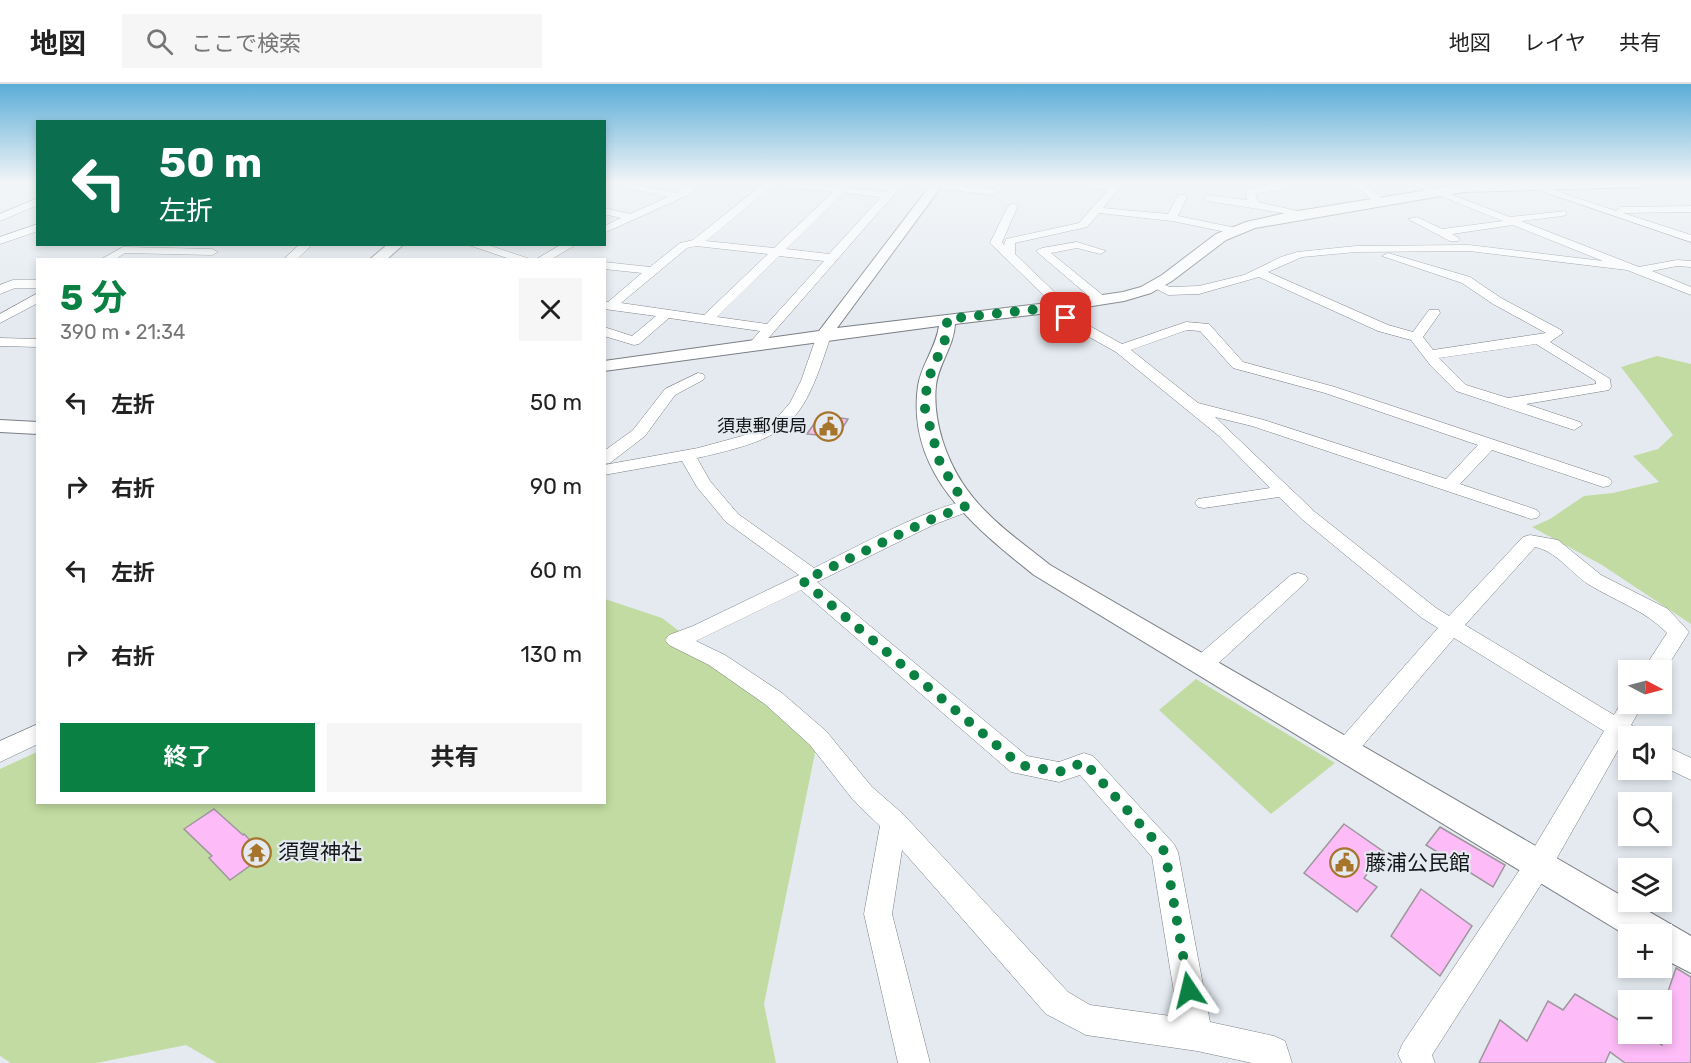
<!DOCTYPE html>
<html lang="ja">
<meta charset="utf-8">
<style>
body{margin:0;font-family:Rubik,"Noto Sans JP",sans-serif;background:#f6f6f6;color:#222;height:100vh;display:flex;flex-direction:column;font-size:22px;white-space:nowrap}
*{box-sizing:border-box;margin:0}
p{font-size:20px;color:#767676}
.icon{flex:none;width:33px;height:33px;fill:none;stroke:currentColor;stroke-width:2;stroke-linecap:round;stroke-linejoin:round}
.map{position:relative;flex:1;overflow:hidden}
.sheet{position:absolute;left:36px;top:174px;width:570px;height:546px;display:flex;flex-direction:column;background:#fff;border-radius:0px;box-shadow:0 3px 9px #0003}
.sheet>*{flex:none}
.hud{position:absolute;left:36px;top:36px;width:570px;height:126px;border-radius:0px;box-shadow:0 3px 9px #0003;background:#0b6e4f;color:#fff;overflow:hidden}
.needle{width:39px;rotate:96deg}
.controls{position:absolute;left:1618px;top:576px;display:grid;gap:12px}
.controls a{display:grid;place-items:center;width:54px;height:54px;border-radius:0px;background:#fff;box-shadow:0 3px 9px #0003;font-size:30px}
.pin{position:absolute;display:grid;place-items:center;width:51px;height:51px;color:#fff;margin:-26px;border-radius:12px;box-shadow:0 3px 9px #0006}
.me{position:absolute;width:66px;margin:-33px;rotate:350deg;stroke-linejoin:round;filter:drop-shadow(0 0 4px #0008)}
.turn{display:flex;align-items:center;gap:21px;height:126px;padding:0 24px;font-size:27px}
.turn .icon{width:78px;height:78px;stroke-width:2.5}
.turn b{display:block;font-size:42px;line-height:51px}
.round{display:grid;place-items:center;flex:none;width:63px;height:63px;border-radius:0px;background:#f6f6f6}
.overview{display:flex;align-items:center;justify-content:space-between;height:102px;padding:0 24px}
h1{font-size:36px;font-weight:700;line-height:45px;color:#0b8043}
.action{display:flex;gap:12px;margin-top:auto;padding:12px 24px}
.action a{flex:1;height:69px;border-radius:0px;background:#0b8043;color:#fff;font-size:24px;font-weight:700;line-height:69px;text-align:center}
.action a+a{background:#f6f6f6;color:#222}
ul{padding:0;list-style:none}
li{display:flex;align-items:center;gap:18px;height:84px;padding:0 24px}
li div{flex:1}
li b{display:block;font-size:22px}
li em{font-style:normal}
header{display:flex;align-items:center;gap:36px;box-sizing:border-box;height:84px;padding:0 30px;background:#fff;border-bottom:2px solid #e0e0e0}
header strong{font-size:28px}
nav{display:flex;gap:33px;margin-inline-start:auto;font-size:21px}
.search{width:420px;height:54px;background:#f6f6f6;display:flex;align-items:center;gap:15px;box-sizing:border-box;padding:0 21px;border-radius:0px;color:#767676;font-size:22px}
.map>svg:first-child{display:block}
.green{fill:#c2dba2}
.building{fill:#fdbbf7;stroke:#9d979c;stroke-width:1.5}
.lines{fill:none;stroke-linecap:round;stroke-linejoin:round}
.minor-casing{stroke:#7a7f84;stroke-width:1}
.tertiary-casing{stroke:#7a7f84;stroke-width:2}
.minor{fill:#fff;fill-rule:evenodd}
.tertiary{fill:#fff;fill-rule:evenodd}
.route{stroke:#0b8043;stroke-width:10;stroke-dasharray:0 18}
.labels{text-anchor:middle;stroke-width:4.5;stroke-linejoin:round;paint-order:stroke}
.poi-label{font-size:18px;fill:#141618;stroke:#e4eaf0;text-anchor:end}
.near-poi-label{font-size:21px;fill:#141618;stroke:#e4eaf0;text-anchor:start}
</style>
<header>
<strong>地図</strong>
<div class="search"><svg class="icon" aria-label="search" viewBox="0 0 24 24"><circle cx="10" cy="10" r="6"/><path d="M15 15l6 6"/></svg>ここで検索</div>
<nav><a>地図</a><a>レイヤ</a><a>共有</a></nav>
</header>
<div class="map">
<svg width="1691" height="979" viewBox="0 0 1691 979">
<rect width="100%" height="100%" fill="#e4eaf0"/>
<!-- green -->
<g class="green">
<path d="M 1657,272 L 1691,280 L 1691,540 L 1602,481 L 1532,443 L 1550,435 L 1584,412 L 1613,409 L 1659,398 L 1633,372 L 1658,365 L 1673,351 L 1621,283 Z"/>
<path d="M 605,515 L 662,534 L 818,654 L 764,920 L 776,979 L 217,979 L 186,961 L 96,979 L 11,979 L 0,972 L 0,685 L 37,668 L 38,718 L 604,718 Z"/>
<path d="M 1196,595 L 1335,679 L 1271,730 L 1159,626 Z"/>
</g>
<!-- building -->
<g class="building">
<path d="M 820,331 L 848,335 L 837,353 L 807,350 Z"/>
<path d="M 214,725 L 243,751 L 244,750 L 265,771 L 230,796 L 209,774 L 212,772 L 184,745 Z"/>
<path d="M 1344,740 L 1384,768 L 1364,794 L 1377,803 L 1357,828 L 1304,789 Z"/>
<path d="M 1440,743 L 1505,781 L 1493,803 L 1426,761 Z"/>
<path d="M 1421,805 L 1472,842 L 1440,892 L 1391,852 Z"/>
<path d="M 1676,884 L 1691,893 L 1691,979 L 1625,979 L 1610,968 L 1605,979 L 1479,979 L 1500,936 L 1527,957 L 1548,917 L 1563,926 L 1575,910 L 1629,942 L 1629,950 L 1642,950 L 1662,961 L 1662,925 Z"/>
</g>
<g class="lines">
<defs>
<g id="minor">
<path d="M 606,99 L 625,99 L 677,109 L 690,99 L 701,99 L 688,111 L 604,149 L 604,142 L 621,134 L 604,130 L 604,124 L 630,130 L 668,113 Z"/>
<path d="M 764,99 L 797,99 L 838,103 L 843,99 L 853,99 L 848,104 L 886,108 L 894,99 L 904,99 L 759,265 L 754,266 L 747,262 L 760,247 L 669,234 L 639,260 L 634,261 L 604,252 L 604,243 L 632,252 L 656,232 L 604,225 L 604,217 L 608,218 L 642,189 L 604,185 L 604,178 L 650,183 L 680,159 L 693,156 ZM 772,102 L 833,108 L 774,164 L 706,157 ZM 843,109 L 881,113 L 829,170 L 786,165 ZM 696,162 L 768,170 L 704,231 L 621,219 L 687,164 ZM 779,172 L 824,177 L 767,240 L 717,233 Z"/>
<path d="M 936,99 L 993,105 L 998,108 L 993,111 L 933,104 L 931,102 Z"/>
<path d="M 1075,99 L 1118,102 L 1118,106 L 1103,124 L 1168,130 L 1178,111 L 1186,111 L 1187,113 L 1178,132 L 1236,144 L 1241,147 L 1236,150 L 1172,137 L 1099,129 L 1087,143 L 1015,159 L 1015,170 L 1069,222 L 1067,225 L 1059,225 L 1122,260 L 1186,238 L 1209,240 L 1243,278 L 1335,303 L 1609,394 L 1612,398 L 1609,402 L 1603,403 L 1492,366 L 1460,400 L 1537,426 L 1540,430 L 1537,434 L 1531,435 L 1252,342 L 1215,333 L 1315,428 L 1436,524 L 1449,532 L 1523,453 L 1530,451 L 1558,456 L 1601,491 L 1668,525 L 1689,548 L 1662,591 L 1662,586 L 1643,586 L 1667,549 C 1645,526 1615,517 1588,500 C 1570,488 1556,467 1535,463 L 1465,541 L 1614,631 L 1624,614 L 1629,612 L 1629,620 L 1643,620 L 1631,641 L 1638,645 L 1642,652 L 1629,652 L 1629,661 L 1622,659 L 1549,788 L 1432,971 L 1435,979 L 1402,979 L 1398,970 L 1403,959 L 1529,772 L 1604,647 L 1454,554 L 1354,672 L 1346,674 L 1338,672 L 1334,665 L 1338,658 L 1438,544 L 1422,534 L 1303,436 L 1279,413 L 1204,424 L 1198,423 L 1195,419 L 1198,415 L 1270,404 L 1219,352 L 1116,268 L 1043,227 L 1042,224 L 1048,220 L 1058,225 L 990,159 L 1008,122 L 1013,119 L 1018,122 L 1002,158 L 1004,161 L 1006,155 L 1079,139 L 1108,106 L 1080,102 ZM 1187,246 L 1200,247 L 1233,284 L 1325,309 L 1478,361 L 1446,395 L 1264,336 L 1198,319 L 1131,266 Z"/>
<path d="M 1285,99 L 1298,99 L 1283,106 L 1255,109 L 1258,118 L 1302,128 L 1302,132 L 1208,117 L 1203,114 L 1208,111 L 1247,116 L 1246,105 Z"/>
<path d="M 1346,99 C 1363,99 1373,104 1384,117 L 1375,119 L 1361,106 Z"/>
<path d="M 1408,99 L 1421,99 L 1510,133 L 1566,127 L 1566,131 L 1562,132 L 1521,137 L 1639,183 L 1677,176 L 1691,177 L 1691,183 L 1677,182 L 1652,187 L 1691,203 L 1691,211 L 1627,186 L 1469,167 L 1356,168 L 1302,173 L 1268,188 L 1388,241 L 1413,248 L 1429,226 L 1439,226 L 1440,229 L 1423,253 L 1433,266 L 1546,249 L 1493,220 L 1462,199 L 1382,172 L 1388,169 L 1470,193 L 1501,214 L 1561,246 L 1563,249 L 1550,258 L 1610,295 L 1611,303 L 1609,306 L 1526,320 L 1580,338 L 1582,341 L 1574,346 L 1456,307 L 1431,282 L 1411,256 L 1378,247 L 1259,193 L 1199,210 L 1168,211 L 1149,201 L 1155,197 L 1170,203 L 1199,202 L 1244,191 L 1281,173 L 1297,168 L 1356,162 L 1469,161 L 1603,177 L 1513,141 L 1452,150 L 1460,155 L 1458,157 L 1450,157 L 1408,135 L 1417,133 L 1442,145 L 1503,137 ZM 1536,260 L 1596,297 L 1596,300 L 1508,314 L 1466,301 L 1439,274 Z"/>
<path d="M 1518,99 L 1532,99 L 1616,127 L 1621,123 L 1691,122 L 1691,128 L 1623,129 L 1691,151 L 1691,158 Z"/>
<path d="M 38,114 L 38,121 L 0,137 L 0,130 Z"/>
<path d="M 38,140 L 38,147 L 0,160 L 0,153 Z"/>
<path d="M 1077,158 L 1106,167 L 1100,170 L 1077,164 L 1051,169 L 1105,213 L 1107,216 L 1105,219 L 1097,219 L 1036,167 L 1042,164 Z"/>
<path d="M 300,160 L 313,160 L 296,176 L 283,176 Z"/>
<path d="M 466,160 L 485,160 L 533,176 L 513,176 Z"/>
<path d="M 562,160 L 577,160 L 550,176 L 535,176 Z"/>
<path d="M 123,163 L 212,165 L 218,168 L 212,171 L 125,169 L 114,176 L 100,176 Z"/>
<path d="M 13,196 L 38,196 L 38,204 L 15,204 L 0,210 L 0,201 Z"/>
<path d="M 38,209 L 38,219 L 0,239 L 0,230 Z"/>
<path d="M 824,247 L 831,251 C 802,342 791,353 697,374 L 710,397 L 738,430 L 814,484 C 841,471 949,412 972,418 L 975,422 L 972,426 L 933,441 L 817,498 L 1027,672 L 1059,678 L 1084,669 L 1093,672 L 1174,760 L 1178,768 L 1210,938 L 1274,952 L 1285,957 L 1292,979 L 1252,979 L 1197,967 L 1086,951 L 1046,930 L 902,766 L 892,830 L 930,979 L 898,979 L 864,830 L 880,742 L 854,717 L 810,661 L 766,621 L 709,581 L 669,561 L 665,556 L 669,551 L 693,542 L 799,491 L 726,438 L 697,403 L 682,377 L 604,391 L 604,381 L 698,364 L 742,352 L 762,344 L 776,335 L 790,319 L 801,297 L 817,251 ZM 801,506 L 1011,688 L 1059,698 L 1080,691 L 1152,773 L 1178,933 L 1090,921 L 1068,908 L 903,730 L 872,703 L 826,647 L 782,609 L 725,571 L 696,557 Z"/>
<path d="M 0,254 L 38,255 L 38,263 L 0,262 Z"/>
<path d="M 698,289 L 703,290 L 705,293 L 703,296 L 675,311 L 645,352 L 610,379 L 604,380 L 604,367 L 633,346 L 665,305 Z"/>
<path d="M 1298,489 L 1305,491 L 1308,495 L 1305,499 L 1210,587 L 1202,589 L 1194,587 L 1191,581 L 1194,575 L 1291,491 Z"/>
<path d="M 38,640 L 38,660 L 0,678 L 0,657 Z"/>
<path d="M 1662,660 L 1691,674 L 1691,696 L 1662,682 Z"/>
</g>
<g id="tertiary">
<path d="M 932,99 L 944,99 L 837,244 L 1048,219 L 1123,208 L 1141,203 L 1162,191 L 1216,150 L 1246,138 L 1286,129 L 1464,100 L 1647,99 L 1641,103 L 1464,108 L 1255,144 L 1226,156 L 1172,197 L 1151,209 L 1124,217 L 1048,229 L 955,240 C 954,262 939,279 936,301 C 934,319 937,338 942,355 C 961,417 1002,443 1050,481 L 1691,852 L 1691,889 L 1662,874 L 1662,850 L 1629,850 L 1629,853 L 1034,491 C 974,443 906,389 918,302 C 921,281 936,264 939,242 L 604,287 L 604,277 L 819,247 Z"/>
<path d="M 388,160 L 404,160 L 386,176 L 369,176 Z"/>
<path d="M 0,336 L 38,338 L 38,350 L 0,348 Z"/>
</g>
</defs>
<!-- minor casing -->
<use href="#minor" class="minor-casing"/>
<!-- tertiary casing -->
<use href="#tertiary" class="tertiary-casing"/>
<!-- minor -->
<use href="#minor" class="minor"/>
<!-- tertiary -->
<use href="#tertiary" class="tertiary"/>
</g>
<!-- sky -->
<linearGradient id="sky" x2="0" y2="1"><stop stop-color="#5badd7"/><stop offset="0.42" stop-color="#f3f6f8"/><stop offset="1" stop-color="#f3f6f8" stop-opacity="0"/></linearGradient>
<rect width="1691" height="236" fill="url(#sky)"/>
<g class="lines">
<!-- route -->
<path class="route" d="M 1066,234 L 1048,224 L 947,235 L 947,251 L 927,298 L 925,325 L 940,379 L 966,422 L 927,437 L 803,497 L 1020,681 L 1059,688 L 1084,678 L 1165,768 L 1189,906"/>
</g>
<!-- icons -->
<defs>
<symbol id="civic-ring" viewBox="-11 -11 22 22"><circle r="9.5" fill="#e4eaf0" stroke="#a6752b" stroke-width="1.5"/><path d="M-.6-6.5H3V-4.5H.6V-3L4-1V1h2V6H-6V1h2V-1L-.6-3ZM-1.2 2.5V6h2.4V2.5Z" fill="#a6752b"/></symbol>
<symbol id="temple-ring" viewBox="-11 -11 22 22"><circle r="9.5" fill="#e4eaf0" stroke="#a6752b" stroke-width="1.5"/><path d="M0-6L5-2H3V0L6.5 2.5H4V6H1.5V3h-3V6H-4V2.5H-6.5L-3 0V-2H-5Z" fill="#a6752b"/></symbol>
</defs>
<g fill-rule="evenodd">
<use href="#civic-ring" x="812" y="326" width="33" height="33"/>
<use href="#temple-ring" x="240" y="752" width="33" height="33"/>
<use href="#civic-ring" x="1328" y="762" width="33" height="33"/>
</g>
<g class="labels">
<!-- poi labels -->
<g class="poi-label">
<text x="807" y="348">須恵郵便局</text>
</g>
<!-- near-poi labels -->
<g class="near-poi-label">
<text x="278" y="775">須賀神社</text>
<text x="1365" y="786">藤浦公民館</text>
</g>
</g>
</svg>
<div class="controls">
<a><svg class="needle" viewBox="-14 -14 28 28"><path d="M0-13l5 13h-10z" fill="#e53935"/><path d="M0 13l5-13h-10z" fill="#767676"/></svg></a>
<a><svg class="icon" aria-label="sound" viewBox="0 0 24 24"><path d="M4 9h4l5-4v14l-5-4H4zM17 9q2 3 0 6"/></svg></a>
<a><svg class="icon" aria-label="search" viewBox="0 0 24 24"><circle cx="10" cy="10" r="6"/><path d="M15 15l6 6"/></svg></a>
<a><svg class="icon" aria-label="layers" viewBox="0 0 24 24"><path d="M12 4l9 5-9 5-9-5zM3 14l9 5 9-5"/></svg></a>
<a>+</a>
<a>−</a>
</div>
<div class="pin" style="left:1066px;top:234px;background:#d93025"><svg class="icon" aria-label="arrive" viewBox="0 0 24 24"><path d="M6 21V4h12l-3 4 3 4H6"/></svg></div>
<svg class="me" style="left:1189px;top:906px" viewBox="-20 -20 40 40"><path d="M0-17L14 15 0 8-14 15z" fill="#0b8043" stroke="#fff" stroke-width="4"/></svg>
<div class="hud">
<div class="turn"><svg class="icon" aria-label="left" viewBox="0 0 24 24"><path d="M17 20v-9H6M10 6l-5 5 5 5"/></svg><div><b>50 m</b>左折</div></div>
</div>
<section class="sheet">
<div class="overview"><div><h1>5 分</h1><p>390 m · 21:34</p></div><a class="round"><svg class="icon" aria-label="close" viewBox="0 0 24 24"><path d="M6 6l12 12M18 6L6 18"/></svg></a></div>
<ul>
<li><svg class="icon" aria-label="left" viewBox="0 0 24 24"><path d="M17 20v-9H6M10 6l-5 5 5 5"/></svg><div><b>左折</b></div><em>50 m</em></li>
<li><svg class="icon" aria-label="right" viewBox="0 0 24 24"><path d="M7 20v-9h11M14 6l5 5-5 5"/></svg><div><b>右折</b></div><em>90 m</em></li>
<li><svg class="icon" aria-label="left" viewBox="0 0 24 24"><path d="M17 20v-9H6M10 6l-5 5 5 5"/></svg><div><b>左折</b></div><em>60 m</em></li>
<li><svg class="icon" aria-label="right" viewBox="0 0 24 24"><path d="M7 20v-9h11M14 6l5 5-5 5"/></svg><div><b>右折</b></div><em>130 m</em></li>
</ul>
<div class="action"><a>終了</a><a>共有</a></div>
</section>
</div>
